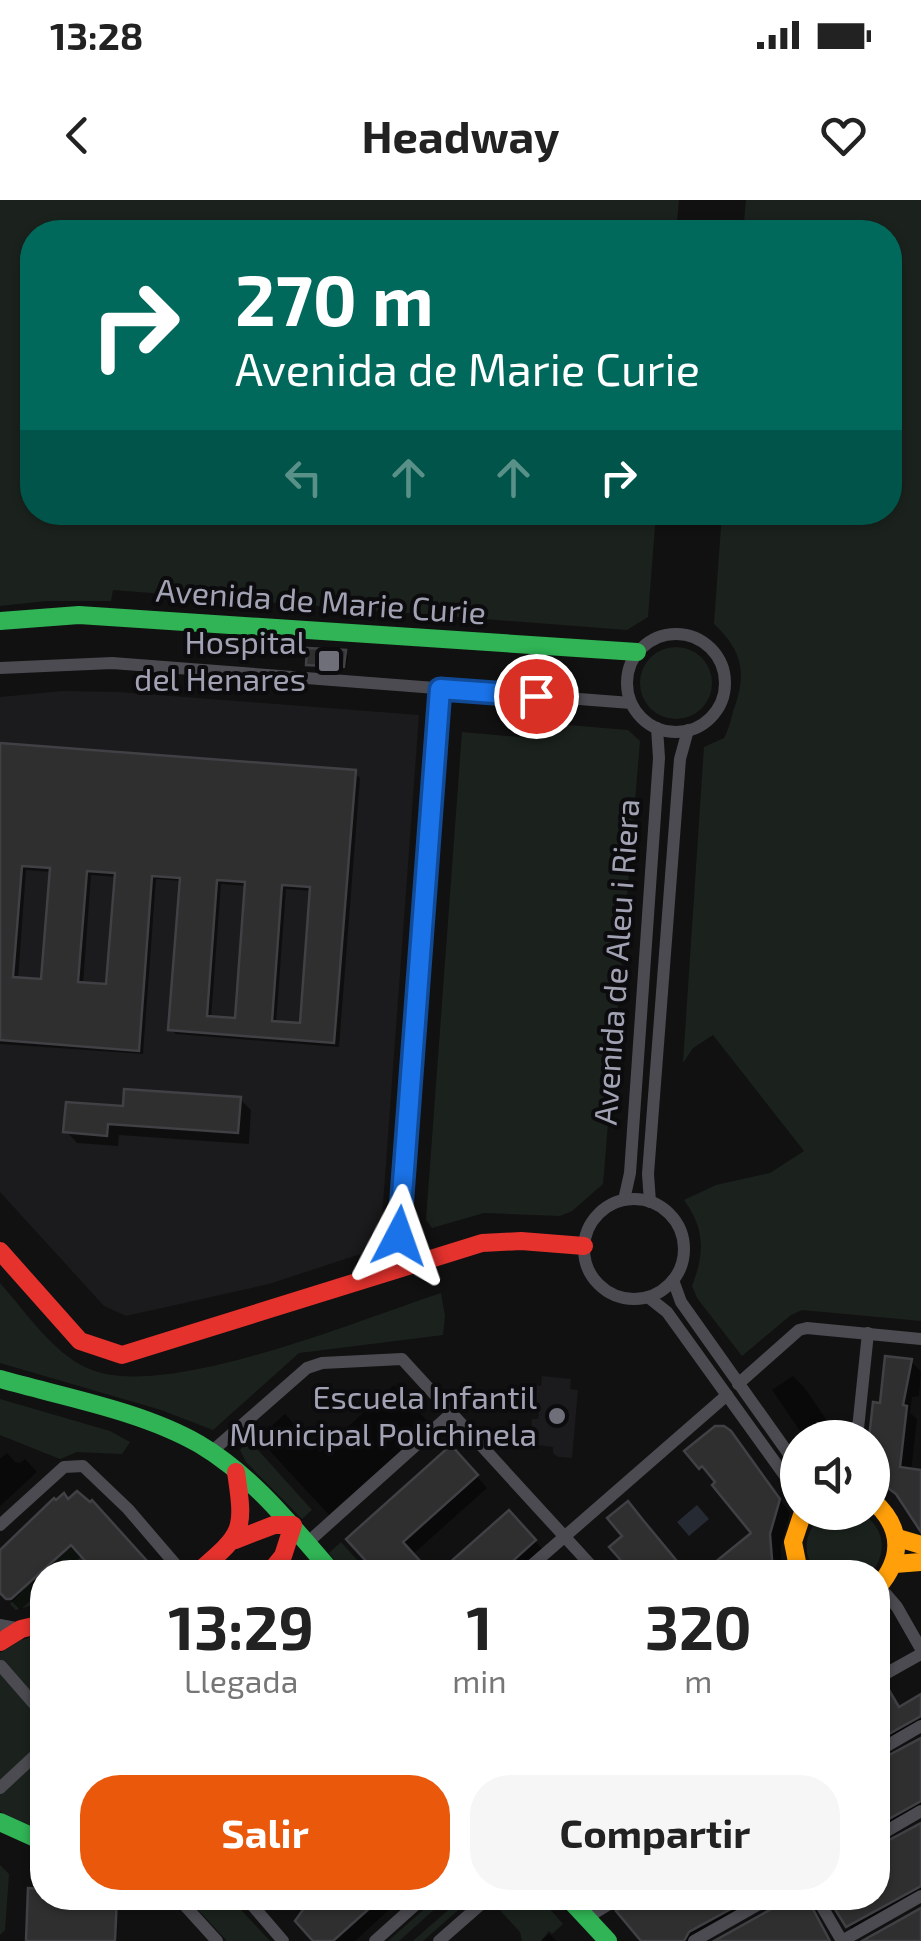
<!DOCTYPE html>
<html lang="es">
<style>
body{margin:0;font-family:"Exo 2",sans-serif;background:#f6f6f6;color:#222;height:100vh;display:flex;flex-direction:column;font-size:38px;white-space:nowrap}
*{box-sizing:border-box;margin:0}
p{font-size:32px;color:#767676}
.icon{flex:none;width:55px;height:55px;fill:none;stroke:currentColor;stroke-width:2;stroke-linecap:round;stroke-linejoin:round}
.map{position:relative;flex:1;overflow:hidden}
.panel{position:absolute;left:30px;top:1360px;width:860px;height:350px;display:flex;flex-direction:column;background:#fff;border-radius:40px;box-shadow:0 2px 8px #0004}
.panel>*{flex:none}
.hud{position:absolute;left:20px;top:20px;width:882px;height:305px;border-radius:40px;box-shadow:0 2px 8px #0004;background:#00695c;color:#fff;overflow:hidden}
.fabs{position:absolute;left:780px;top:1220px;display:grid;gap:20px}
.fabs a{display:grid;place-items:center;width:110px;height:110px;border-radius:50%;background:#fff;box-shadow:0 2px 8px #0004;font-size:50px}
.pin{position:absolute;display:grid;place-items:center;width:85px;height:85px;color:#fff;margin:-42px;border:5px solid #fff;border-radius:50%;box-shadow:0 2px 10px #0007}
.me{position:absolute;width:110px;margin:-55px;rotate:4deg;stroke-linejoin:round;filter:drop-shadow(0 0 8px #0008)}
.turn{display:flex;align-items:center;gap:35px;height:210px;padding:0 50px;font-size:45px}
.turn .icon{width:130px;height:130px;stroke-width:2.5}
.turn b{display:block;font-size:70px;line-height:85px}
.lanes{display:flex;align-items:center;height:95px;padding:0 50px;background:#0003;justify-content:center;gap:50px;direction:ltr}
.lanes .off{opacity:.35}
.eta{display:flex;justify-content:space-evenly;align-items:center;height:170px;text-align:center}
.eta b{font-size:60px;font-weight:700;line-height:70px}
.primary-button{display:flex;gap:20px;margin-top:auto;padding:20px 50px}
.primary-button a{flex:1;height:115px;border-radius:40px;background:#ea580c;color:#fff;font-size:40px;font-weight:700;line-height:115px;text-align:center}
.primary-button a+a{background:#f6f6f6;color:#222}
.status{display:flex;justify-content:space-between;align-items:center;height:70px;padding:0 50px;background:#fff;direction:ltr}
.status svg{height:28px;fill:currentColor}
header{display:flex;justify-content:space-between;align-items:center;height:130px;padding:0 50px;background:#fff;font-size:45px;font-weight:700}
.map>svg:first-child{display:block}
.built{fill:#1b1b1d}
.green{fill:#1b221d}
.water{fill:#252a33}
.shadow{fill:#0007;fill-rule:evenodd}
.building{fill:#2f2f30;stroke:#404045;stroke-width:2.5;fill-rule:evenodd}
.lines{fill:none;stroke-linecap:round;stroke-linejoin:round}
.street{stroke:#4b4b51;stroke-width:12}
.fast{stroke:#30b455;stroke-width:18}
.slow{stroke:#ff9f0a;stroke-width:18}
.jam{stroke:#e5322d;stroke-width:18}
.route-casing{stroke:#114b97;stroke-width:25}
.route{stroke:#1a73e8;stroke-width:18}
.poi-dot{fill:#6f6f7a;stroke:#0c0b0d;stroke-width:4}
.labels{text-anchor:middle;stroke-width:8;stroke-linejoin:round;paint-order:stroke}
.street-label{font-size:32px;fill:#a1a2b3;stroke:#0c0b0d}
.poi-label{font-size:32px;fill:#a1a2b3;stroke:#0c0b0d;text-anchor:end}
</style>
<div class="status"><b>13:28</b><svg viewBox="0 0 49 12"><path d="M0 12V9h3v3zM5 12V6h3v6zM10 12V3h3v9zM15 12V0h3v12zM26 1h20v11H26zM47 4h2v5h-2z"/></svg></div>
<header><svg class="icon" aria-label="back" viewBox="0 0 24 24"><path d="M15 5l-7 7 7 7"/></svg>Headway<svg class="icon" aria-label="heart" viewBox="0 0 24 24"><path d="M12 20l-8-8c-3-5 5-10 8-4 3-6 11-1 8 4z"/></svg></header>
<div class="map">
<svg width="921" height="1741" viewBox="0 0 921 1741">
<rect width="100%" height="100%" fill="#111"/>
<!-- built -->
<g class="built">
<path d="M 63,491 L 119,492 L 419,515 L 382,1018 L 380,1042 L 376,1049 L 269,1084 L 126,1116 L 104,1106 L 0,992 L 0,497 Z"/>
<path d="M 542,1176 L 571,1179 L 570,1189 L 578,1190 L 572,1258 L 558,1257 L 553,1253 L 553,1247 L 530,1244 L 531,1234 L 536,1234 L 537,1230 L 531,1229 L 532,1219 L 538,1219 L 539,1213 L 528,1211 L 529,1201 L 535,1201 L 535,1197 L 529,1196 L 530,1185 L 541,1186 Z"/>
</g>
<!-- green -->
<g class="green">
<path d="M 0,0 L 679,0 L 676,32 L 32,32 L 32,312 L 656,313 L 648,417 L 627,430 L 113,390 L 111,401 L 46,401 L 0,406 Z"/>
<path d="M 746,0 L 921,0 L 921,1121 L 802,1110 L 791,1115 L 742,1156 L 697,1098 L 692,1086 C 705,1053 705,1029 684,1000 L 716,985 L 770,973 L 804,951 L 713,835 L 693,848 L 683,863 L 704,547 L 724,538 C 730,527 731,517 735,506 C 747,471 741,449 714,424 L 722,313 L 890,312 L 890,32 L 743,32 Z"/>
<circle cx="676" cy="483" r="36"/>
<path d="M 544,523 L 628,530 L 640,541 L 603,984 L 572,1011 L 560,1016 L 484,1013 L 432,1028 L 426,1020 L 462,532 L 541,539 Z"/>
<path d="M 0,1083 C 25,1111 52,1152 87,1168 C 161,1203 361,1119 441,1093 L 445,1116 L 443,1135 L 299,1153 L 213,1230 L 161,1210 L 0,1163 Z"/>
<path d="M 0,1199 L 110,1231 L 130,1242 L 122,1254 L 77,1252 L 60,1259 L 0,1235 Z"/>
<path d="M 249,1240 L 312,1310 L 302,1319 L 246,1262 L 240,1250 Z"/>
<path d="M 827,1313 L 862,1313 C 884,1328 888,1351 872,1372 L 816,1372 C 800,1351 805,1327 827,1313 Z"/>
<path d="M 341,1342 L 357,1360 L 344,1372 L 329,1353 Z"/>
<path d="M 70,1345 L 79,1350 L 95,1372 L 42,1372 L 42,1402 L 16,1410 L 10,1404 L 21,1393 L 20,1391 Z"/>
<path d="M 42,1434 L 42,1630 L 18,1623 L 0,1611 L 0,1453 L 21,1440 Z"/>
<path d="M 0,1665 L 9,1674 L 5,1730 L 0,1735 Z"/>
<path d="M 187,1698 L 230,1698 L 270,1741 L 227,1741 Z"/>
<path d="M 437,1698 L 447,1698 L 399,1741 L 388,1741 Z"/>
<path d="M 462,1698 L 472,1698 L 423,1741 L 413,1741 Z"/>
<path d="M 508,1698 L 540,1698 L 563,1724 L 552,1734 L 549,1731 L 541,1741 L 522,1741 L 520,1732 L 497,1707 Z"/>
</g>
<!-- water -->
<path class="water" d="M 697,1305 L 709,1319 L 689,1336 L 677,1322 Z"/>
<!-- shadow -->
<g class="shadow">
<path d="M 345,453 L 348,456 L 346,469 L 312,467 L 309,464 Z"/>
<path d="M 0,546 L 355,573 L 360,578 L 339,847 L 176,834 L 171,829 L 182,681 L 156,679 L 143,854 L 0,844 ZM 26,670 L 52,672 L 44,782 L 18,780 ZM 91,675 L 117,677 L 109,786 L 83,785 ZM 221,684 L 247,686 L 237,821 L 211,819 ZM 286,689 L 312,691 L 302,826 L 276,824 Z"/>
<path d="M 240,899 L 251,910 L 249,944 L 119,935 L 118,946 L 77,943 L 66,931 L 125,909 Z"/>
<path d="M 911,1161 L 921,1172 L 919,1196 L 912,1197 L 910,1213 L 917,1219 L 911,1271 L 921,1272 L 921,1327 L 902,1298 L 882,1206 Z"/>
<path d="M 793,1176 L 804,1187 L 839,1238 L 805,1238 L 772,1190 Z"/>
<path d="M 394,1185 L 430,1224 L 329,1315 L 258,1238 L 285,1214 L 320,1252 Z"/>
<path d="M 739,1242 L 790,1313 L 781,1347 L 781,1372 L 707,1372 L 755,1334 L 714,1277 L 712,1278 L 687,1251 Z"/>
<path d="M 7,1253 L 15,1262 L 20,1263 L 25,1259 L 37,1272 L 0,1306 L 0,1259 Z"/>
<path d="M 462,1259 L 487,1288 L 412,1355 L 428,1372 L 379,1372 L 349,1339 Z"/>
<path d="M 69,1302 L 103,1314 L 155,1372 L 99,1372 L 83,1355 L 63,1372 L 42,1372 L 42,1391 L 20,1410 L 0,1389 L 0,1350 Z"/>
<path d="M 509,1313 L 545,1352 L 522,1372 L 442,1372 Z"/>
<path d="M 886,1488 L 900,1509 L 921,1497 L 921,1521 L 878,1548 L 878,1489 Z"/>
<path d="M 921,1540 L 921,1606 L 878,1632 L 878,1561 L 882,1563 Z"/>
<path d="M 921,1625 L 921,1692 L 852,1730 L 830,1698 L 878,1698 L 878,1647 L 884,1647 Z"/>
<path d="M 31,1691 L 42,1692 L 42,1698 L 118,1698 L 117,1741 L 30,1741 Z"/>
<path d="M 321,1698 L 402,1698 L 355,1741 L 317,1741 L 298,1717 Z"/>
<path d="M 630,1698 L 763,1698 L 692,1741 L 644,1741 Z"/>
<path d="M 781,1698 L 814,1698 L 810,1703 L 831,1741 L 719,1741 L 777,1708 Z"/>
<path d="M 549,1734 L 557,1741 L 541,1741 Z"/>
</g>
<!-- building -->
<g class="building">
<path d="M 307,448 L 346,450 L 344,467 L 306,465 Z"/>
<path d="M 0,543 L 356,570 L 334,843 L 168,830 L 180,678 L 152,676 L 139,851 L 0,840 ZM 22,666 L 50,668 L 41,779 L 13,777 ZM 87,671 L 115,673 L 106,784 L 78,782 ZM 217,680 L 245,682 L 235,818 L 207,816 ZM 282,685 L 310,687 L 300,823 L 272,821 Z"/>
<path d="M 124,889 L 241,897 L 238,933 L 108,924 L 107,936 L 63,932 L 66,902 L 123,906 Z"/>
<path d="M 885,1156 L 912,1159 L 903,1205 L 907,1206 L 900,1267 L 921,1270 L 921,1332 L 896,1294 L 872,1276 L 872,1238 L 869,1238 L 873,1202 L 880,1203 Z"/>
<path d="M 715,1226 L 724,1226 L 731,1231 L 780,1299 L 770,1334 L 773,1372 L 703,1372 L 751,1333 L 712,1285 L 715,1282 L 702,1266 L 699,1269 L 684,1251 Z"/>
<path d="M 451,1245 L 478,1275 L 403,1342 L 430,1372 L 376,1372 L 346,1339 Z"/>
<path d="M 77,1291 L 90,1302 L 92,1300 L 157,1372 L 95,1372 L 71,1345 L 11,1399 L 6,1399 L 0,1393 L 0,1350 L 54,1298 L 56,1300 L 64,1293 L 68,1299 Z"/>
<path d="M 628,1301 L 643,1320 L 686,1372 L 631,1372 L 609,1347 L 622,1336 L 607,1318 Z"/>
<path d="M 509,1310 L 536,1340 L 504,1369 L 499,1372 L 439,1372 Z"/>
<path d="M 886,1485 L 899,1507 L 921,1494 L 921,1516 L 878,1540 L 878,1488 Z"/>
<path d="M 921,1538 L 921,1601 L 878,1625 L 878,1561 Z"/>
<path d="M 921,1623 L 921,1686 L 846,1727 L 828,1698 L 878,1698 L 878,1646 Z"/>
<path d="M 28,1688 L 42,1689 L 42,1698 L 117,1698 L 115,1741 L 26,1741 Z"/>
<path d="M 320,1698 L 381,1698 L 333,1741 L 313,1741 L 295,1721 L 305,1707 Z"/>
<path d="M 636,1698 L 751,1698 L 689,1732 L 684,1741 L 641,1741 L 616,1711 Z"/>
<path d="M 780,1698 L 807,1698 L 830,1741 L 714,1741 L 775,1707 Z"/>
<path d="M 921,1708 L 921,1741 L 862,1741 Z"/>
</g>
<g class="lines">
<!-- street -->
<g class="street">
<circle cx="676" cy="483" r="49"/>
<path d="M 0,468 L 112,463 L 631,503"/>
<circle cx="634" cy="1049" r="50"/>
<path d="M 624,1000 L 630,973 L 659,558 L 657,528"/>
<path d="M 650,1002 L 648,974 L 680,559 L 688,530"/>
<path d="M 406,1065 L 399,1040 L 439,489"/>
<path d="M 673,1080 L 681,1102 L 798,1267"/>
<path d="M 648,1097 L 667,1112 L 798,1294"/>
<path d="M 738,1184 L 799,1130 L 807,1128 L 921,1139"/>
<path d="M 857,1238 L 868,1133"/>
<path d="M 210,1253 L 307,1168 L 322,1163 L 402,1159 L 597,1372"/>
<path d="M 0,1325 L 64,1267 L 83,1266 L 128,1309 L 182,1372"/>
<path d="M 307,1343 L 453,1212"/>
<path d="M 524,1372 L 727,1195"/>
<path d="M 879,1386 L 897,1407 L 921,1449"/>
<path d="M 0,1425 L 21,1429"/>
<path d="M 1,1466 L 42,1513"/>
<path d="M 878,1478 L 921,1454"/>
<path d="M 878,1551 L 921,1526"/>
<path d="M 0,1588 L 42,1549"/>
<path d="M 878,1636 L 921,1611"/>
<path d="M 178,1698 L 217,1741"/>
<path d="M 246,1698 L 283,1741"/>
<path d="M 817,1698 L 842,1741 L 921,1696"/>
<path d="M 586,1718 L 619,1698"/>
<path d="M 375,1741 L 423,1698"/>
<path d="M 439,1741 L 488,1698"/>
<path d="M 694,1741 L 770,1698"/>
</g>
<!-- fast -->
<g class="fast">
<path d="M 0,421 L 79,415 L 637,452"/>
<path d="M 0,1179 C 63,1197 142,1211 199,1244 C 252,1275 292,1326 332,1372"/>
<path d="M 0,1622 L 42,1641"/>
<path d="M 568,1698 L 608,1741"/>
</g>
<!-- slow -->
<g class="slow">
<path d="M 872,1300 C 902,1326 904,1357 878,1387"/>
<path d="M 898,1338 L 921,1345"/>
<path d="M 895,1364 L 921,1362"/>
<path d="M 799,1372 L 793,1342 L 803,1312"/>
</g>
<!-- jam -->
<g class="jam">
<path d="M 0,1051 L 80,1141 L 122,1155 L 482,1043 L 521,1041 L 584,1046"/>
<path d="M 235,1340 L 274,1325 L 293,1325 L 283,1356 L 270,1372"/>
<path d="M 198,1372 C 243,1333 245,1332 236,1272"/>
<path d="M 0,1442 L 21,1429 L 42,1424"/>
</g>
</g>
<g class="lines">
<defs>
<path id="route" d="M 399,1036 L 440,489 L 536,496"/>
</defs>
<!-- route casing -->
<use href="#route" class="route-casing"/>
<!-- route -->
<use href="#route" class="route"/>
</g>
<!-- markers -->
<g class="poi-dot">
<rect x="317" y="449" width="24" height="24" rx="5"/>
<circle cx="557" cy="1216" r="10"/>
</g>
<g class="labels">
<!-- street labels -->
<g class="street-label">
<text transform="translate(321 402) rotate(4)" y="11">Avenida de Marie Curie</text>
<text transform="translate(617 762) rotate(-86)" y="11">Avenida de Aleu i Riera</text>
</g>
<!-- poi labels -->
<g class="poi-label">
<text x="306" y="454">Hospital<tspan x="306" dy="37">del Henares</tspan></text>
<text x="537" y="1209">Escuela Infantil<tspan x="537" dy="37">Municipal Polichinela</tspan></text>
</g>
</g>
</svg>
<div class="fabs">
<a><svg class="icon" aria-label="sound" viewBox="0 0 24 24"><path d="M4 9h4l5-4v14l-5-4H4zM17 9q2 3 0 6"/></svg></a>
</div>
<div class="pin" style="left:536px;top:496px;background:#d93025"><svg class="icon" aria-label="arrive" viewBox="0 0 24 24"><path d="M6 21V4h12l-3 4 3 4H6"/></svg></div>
<svg class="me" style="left:399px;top:1036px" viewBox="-20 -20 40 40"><path d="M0-17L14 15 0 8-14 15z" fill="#1a73e8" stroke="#fff" stroke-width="4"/></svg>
<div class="hud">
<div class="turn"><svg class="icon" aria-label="right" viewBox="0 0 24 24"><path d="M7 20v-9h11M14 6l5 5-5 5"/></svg><div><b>270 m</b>Avenida de Marie Curie</div></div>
<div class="lanes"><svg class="icon off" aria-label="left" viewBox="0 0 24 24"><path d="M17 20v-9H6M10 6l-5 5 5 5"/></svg><svg class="icon off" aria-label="ahead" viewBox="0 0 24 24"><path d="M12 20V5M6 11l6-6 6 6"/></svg><svg class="icon off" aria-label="ahead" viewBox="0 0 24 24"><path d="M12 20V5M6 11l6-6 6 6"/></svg><svg class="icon" aria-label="right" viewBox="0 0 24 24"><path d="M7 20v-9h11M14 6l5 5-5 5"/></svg></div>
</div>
<section class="panel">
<div class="eta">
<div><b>13:29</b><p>Llegada</p></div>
<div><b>1</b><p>min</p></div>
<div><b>320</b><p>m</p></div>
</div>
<div class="primary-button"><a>Salir</a><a>Compartir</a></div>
</section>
</div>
